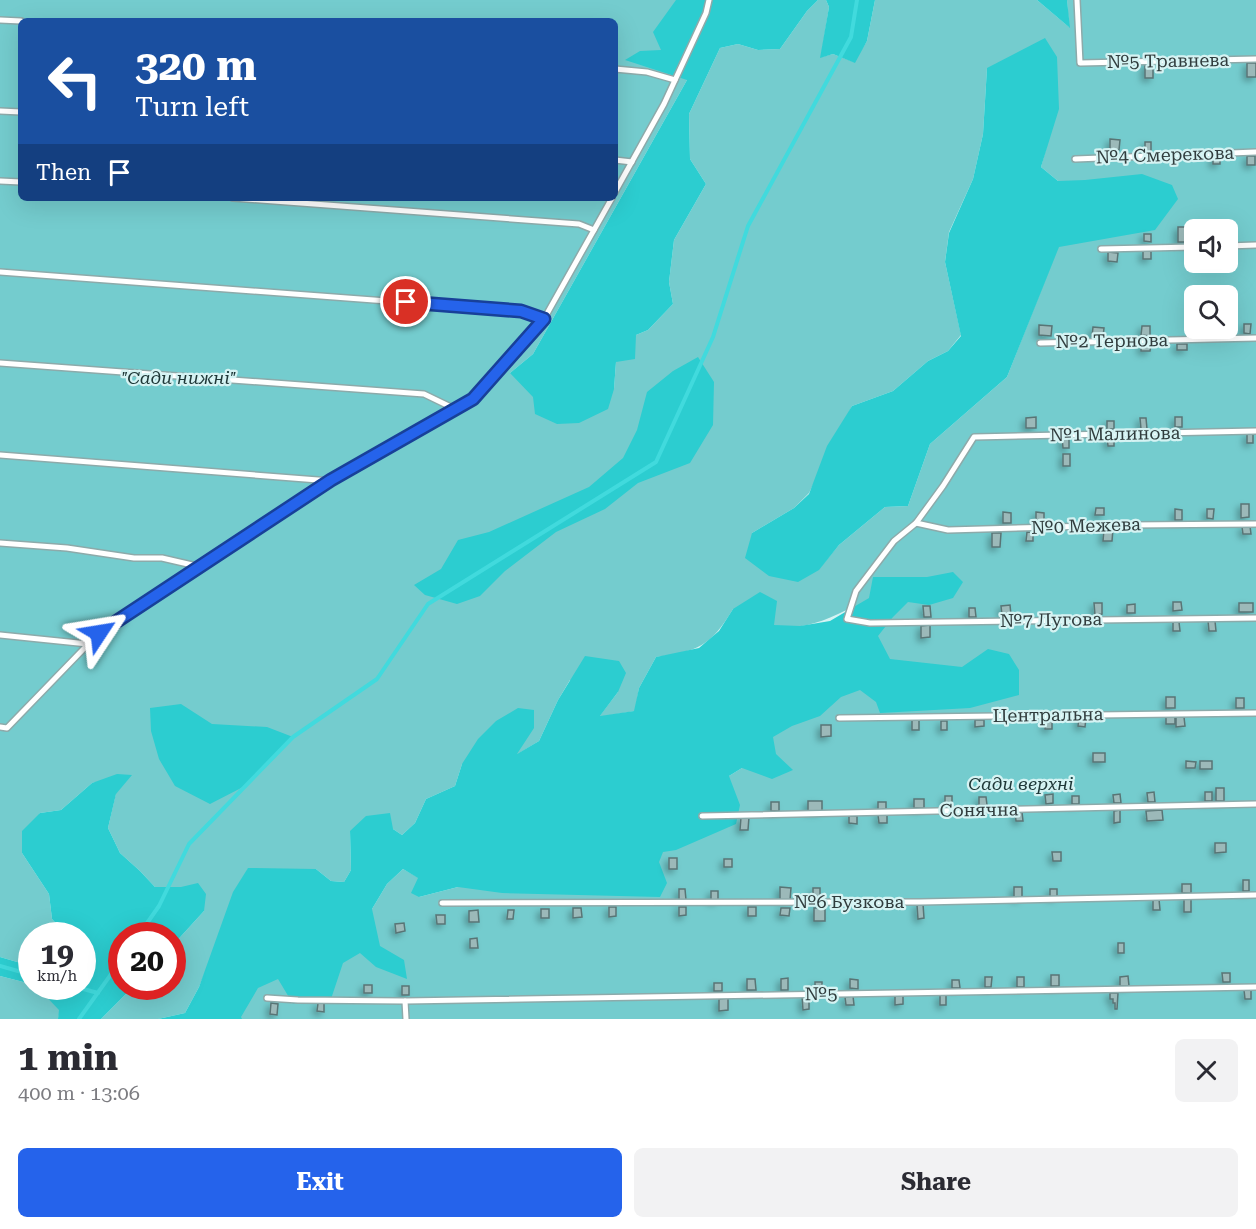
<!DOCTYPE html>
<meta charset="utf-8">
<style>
body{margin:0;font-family:"Roboto Serif",serif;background:#f2f2f3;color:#2b2b33;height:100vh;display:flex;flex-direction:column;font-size:22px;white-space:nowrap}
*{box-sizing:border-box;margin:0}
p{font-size:20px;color:#7c7c81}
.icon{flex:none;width:33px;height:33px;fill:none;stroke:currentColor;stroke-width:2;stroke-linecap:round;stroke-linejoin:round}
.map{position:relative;height:1019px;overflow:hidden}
.sheet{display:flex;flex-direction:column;background:#fff;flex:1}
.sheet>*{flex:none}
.hud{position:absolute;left:18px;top:18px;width:600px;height:183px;border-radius:9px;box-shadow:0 6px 24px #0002;background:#1a4fa0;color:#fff;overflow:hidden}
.buttons{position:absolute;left:1184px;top:219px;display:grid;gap:12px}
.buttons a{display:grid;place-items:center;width:54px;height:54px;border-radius:9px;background:#fff;box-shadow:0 6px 24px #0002;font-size:30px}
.speed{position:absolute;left:18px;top:922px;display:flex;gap:12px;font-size:30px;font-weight:700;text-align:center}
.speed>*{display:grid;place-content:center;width:78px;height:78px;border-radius:50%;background:#fff;box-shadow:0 6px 24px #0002;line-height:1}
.speed small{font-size:15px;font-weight:400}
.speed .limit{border:9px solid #d22;background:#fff;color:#111}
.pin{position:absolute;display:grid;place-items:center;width:51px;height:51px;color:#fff;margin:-26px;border:3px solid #fff;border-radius:50%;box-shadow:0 2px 6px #0007}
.me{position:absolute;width:66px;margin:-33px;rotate:57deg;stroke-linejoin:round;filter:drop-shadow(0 0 4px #0008)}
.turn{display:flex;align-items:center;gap:21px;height:126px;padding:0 18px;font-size:27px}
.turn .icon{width:78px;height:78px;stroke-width:2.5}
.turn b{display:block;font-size:42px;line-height:51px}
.then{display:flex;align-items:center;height:57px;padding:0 18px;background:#0003;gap:12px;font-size:22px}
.round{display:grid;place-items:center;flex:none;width:63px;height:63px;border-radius:9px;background:#f2f2f3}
.overview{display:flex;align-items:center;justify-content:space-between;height:102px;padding:0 18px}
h1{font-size:36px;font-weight:700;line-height:45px}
.cta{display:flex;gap:12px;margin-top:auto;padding:12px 18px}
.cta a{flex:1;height:69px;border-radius:9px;background:#2563eb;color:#fff;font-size:24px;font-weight:700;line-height:69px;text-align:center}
.cta a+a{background:#f2f2f3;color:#2b2b33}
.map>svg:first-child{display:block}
.green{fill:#74ccce;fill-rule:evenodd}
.forest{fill:#2ccdd0}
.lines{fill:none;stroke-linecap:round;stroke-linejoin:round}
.stream{stroke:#41dadd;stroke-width:4}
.building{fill:#9cb9b9;stroke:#597475;stroke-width:1.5;filter:url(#shadow)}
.service-casing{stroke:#8daaaa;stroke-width:8}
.service{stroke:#fff;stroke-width:5}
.route-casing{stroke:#184099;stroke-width:15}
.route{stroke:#2563eb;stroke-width:10}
.labels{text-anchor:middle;stroke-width:4.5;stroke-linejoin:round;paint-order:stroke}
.street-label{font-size:18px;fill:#303c3d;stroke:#d5f3f3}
.park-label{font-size:18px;font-style:italic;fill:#1e3737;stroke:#d5f3f3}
</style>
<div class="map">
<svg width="1256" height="1019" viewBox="0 0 1256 1019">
<defs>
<filter id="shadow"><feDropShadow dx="-3.5" dy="3.5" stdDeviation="3" flood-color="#0004"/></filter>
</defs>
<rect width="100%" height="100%" fill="#d5f3f3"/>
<!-- green -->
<g class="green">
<path d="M 0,0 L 717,0 L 687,80 L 533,354 L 510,373 L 614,389 L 616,362 L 636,335 L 648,330 L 673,304 L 669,282 L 674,240 L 706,184 L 690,159 L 689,114 L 720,48 L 738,44 L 758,50 L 780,49 L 807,11 L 818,0 L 826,0 L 829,7 L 821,57 L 833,54 L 854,62 L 867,41 L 875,0 L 1037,0 L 1069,27 L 1067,0 L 1256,0 L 1256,1019 L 188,1019 L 372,909 L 387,884 L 403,869 L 419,878 L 419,897 L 666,834 L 729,776 L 742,768 L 854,606 C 829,619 802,632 773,625 C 759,622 746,614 733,609 C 710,647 698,651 656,657 L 639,688 L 635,711 L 599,717 L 618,692 L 570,680 L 558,700 L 539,741 L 516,755 L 462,764 L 455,786 L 426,799 L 415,823 L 402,835 L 393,829 L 350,831 L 351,870 L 344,882 L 331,881 L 316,869 L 248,869 L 199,987 L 185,1013 L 158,1019 L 101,1019 L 133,987 L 172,987 L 173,945 L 204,911 L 181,887 L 155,887 L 140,871 L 120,853 L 108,828 L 116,793 L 131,775 L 92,783 L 61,810 L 40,813 L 22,853 L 49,894 L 52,919 L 63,931 L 61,936 L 32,936 L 31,966 L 0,957 ZM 21,21 L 615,21 L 615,198 L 21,198 ZM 987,68 L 1049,138 L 1041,167 L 1058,181 L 1084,181 L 1007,377 L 930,444 L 908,506 L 885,507 L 839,545 L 818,570 L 752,533 L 794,508 L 809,493 L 852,406 L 893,391 L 928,361 L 948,351 L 961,335 L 945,262 L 949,232 L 973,179 L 983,134 ZM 1194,230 L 1227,230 L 1227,262 L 1194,262 ZM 1194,296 L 1227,296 L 1227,328 L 1194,328 Z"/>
<path d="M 0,976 L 31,984 L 32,987 L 37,987 L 60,1010 L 58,1019 L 0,1019 Z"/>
</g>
<!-- forest -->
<g class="forest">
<path d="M 676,0 L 818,0 L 807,11 L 780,49 L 758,50 L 738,44 L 720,48 L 689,114 L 690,159 L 706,184 L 674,240 L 669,282 L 673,304 L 648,330 L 636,335 L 635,359 L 616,362 L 614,389 L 608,409 L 579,423 L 557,424 L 535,414 L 533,397 L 510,373 L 533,354 L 687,80 L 625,60 L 640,51 L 661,50 L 653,32 Z"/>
<path d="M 826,0 L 875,0 L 867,41 L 855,63 L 833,54 L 820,58 L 829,7 Z"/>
<path d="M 1037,0 L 1067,0 L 1070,28 Z"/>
<path d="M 1045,38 L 1057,57 L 1059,109 L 1041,167 L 1058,181 L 1085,180 L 1142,174 L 1172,185 L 1178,199 L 1155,230 L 1059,247 L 1007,377 L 930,444 L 908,506 L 885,507 L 839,545 L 819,570 L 798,582 L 769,576 L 745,558 L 752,533 L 794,508 L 809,494 L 827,446 L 852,406 L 893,391 L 928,361 L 948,351 L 961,336 L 945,262 L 949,233 L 973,179 L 983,134 L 987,68 Z"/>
<path d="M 698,357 L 714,382 L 713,425 L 690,463 L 638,483 L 605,509 L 556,532 L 505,571 L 480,596 L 457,604 L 425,595 L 414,585 L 441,569 L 458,540 L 489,532 L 589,487 L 623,458 L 637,430 L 647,392 L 673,371 Z"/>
<path d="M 953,572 L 963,582 L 953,598 L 929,605 L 908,602 L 893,617 L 878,636 L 890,659 L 962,667 L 988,649 L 1009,654 L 1019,670 L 1019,695 L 970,708 L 880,713 L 876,702 L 860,690 L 841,697 L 820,716 L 792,726 L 773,737 L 776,754 L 793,770 L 772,779 L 742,768 L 729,776 L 740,805 L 736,824 L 676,850 L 663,852 L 659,862 L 667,883 L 660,897 L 502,893 L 458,887 L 419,897 L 411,893 L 418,878 L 403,869 L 387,884 L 372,909 L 380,946 L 404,960 L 407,979 L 376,967 L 360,953 L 343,963 L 330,1002 L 310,999 L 293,1004 L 278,979 L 258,988 L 241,1017 L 242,1019 L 158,1019 L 185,1013 L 199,987 L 233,892 L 248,868 L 316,869 L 331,881 L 344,882 L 351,870 L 350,831 L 366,816 L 390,813 L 393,829 L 402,835 L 415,823 L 426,799 L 455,786 L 462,764 L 478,739 L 496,721 L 518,708 L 534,710 L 534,728 L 517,754 L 539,741 L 558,700 L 585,656 L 619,661 L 626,673 L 618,692 L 600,716 L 634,711 L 639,688 L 656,657 L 699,648 L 719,631 L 733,609 L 760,592 L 777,601 L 774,625 L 800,626 L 830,621 L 869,598 L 873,577 L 927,577 Z"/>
<path d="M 181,704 L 212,724 L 267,727 L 293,737 L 245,786 L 210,804 L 175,786 L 159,759 L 151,731 L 150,708 Z"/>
<path d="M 117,774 L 132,775 L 116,794 L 108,828 L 120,853 L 140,871 L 155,887 L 181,887 L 198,883 L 206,894 L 204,911 L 173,945 L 172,936 L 122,936 L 122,987 L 133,987 L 101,1019 L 58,1019 L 59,1010 L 37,987 L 82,987 L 82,936 L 61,936 L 63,931 L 52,919 L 49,894 L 22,853 L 22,831 L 40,813 L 61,810 L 92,783 Z"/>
<path d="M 0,957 L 31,966 L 31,984 L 0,976 Z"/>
</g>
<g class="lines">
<!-- stream -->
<g class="stream">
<path d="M 138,936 L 159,906 L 189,844 L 293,737 L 377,679 L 428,604 L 656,462 L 713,337 L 748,226 L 851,37 L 857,0"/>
<path d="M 0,966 L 32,975"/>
<path d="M 76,987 L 98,993"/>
<path d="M 79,1019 L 122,959"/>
</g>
</g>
<!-- building -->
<g class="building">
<rect x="1247" y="63" width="9" height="14"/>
<rect x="1145" y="64" width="8" height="14"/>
<path d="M 1110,139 L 1120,140 L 1119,150 L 1110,149 Z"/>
<path d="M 1145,142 L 1151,142 L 1151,152 L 1145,151 Z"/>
<rect x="1213" y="156" width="7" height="8"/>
<rect x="1247" y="156" width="8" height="9"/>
<rect x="1178" y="227" width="8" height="15"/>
<path d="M 1144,234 L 1151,234 L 1151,242 L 1144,241 Z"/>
<rect x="1143" y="251" width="8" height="8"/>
<path d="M 1108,252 L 1118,253 L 1117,262 L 1108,261 Z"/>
<path d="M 1244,324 L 1251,324 L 1250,334 L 1244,333 Z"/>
<path d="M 1039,325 L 1052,326 L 1051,336 L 1039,335 Z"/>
<path d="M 1142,326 L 1150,326 L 1150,336 L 1141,335 Z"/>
<path d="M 1093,327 L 1104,328 L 1103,337 L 1092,336 Z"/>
<path d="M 1141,343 L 1151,344 L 1150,351 L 1141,351 Z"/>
<rect x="1177" y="344" width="10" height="6"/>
<path d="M 1036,417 L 1036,428 L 1026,428 L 1026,418 Z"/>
<rect x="1175" y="417" width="7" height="10"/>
<path d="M 1140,418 L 1146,418 L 1147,429 L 1141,429 Z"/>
<rect x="1107" y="421" width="7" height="8"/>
<rect x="1247" y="434" width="6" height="9"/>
<path d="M 1062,437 L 1069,437 L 1069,448 L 1063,448 Z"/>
<path d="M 1107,437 L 1114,437 L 1114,446 L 1108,446 Z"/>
<rect x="1063" y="454" width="7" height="12"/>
<path d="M 1241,504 L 1249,504 L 1249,517 L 1241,518 Z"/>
<path d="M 1096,508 L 1104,508 L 1104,515 L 1095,515 Z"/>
<path d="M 1175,509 L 1182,510 L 1182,520 L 1175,520 Z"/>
<path d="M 1207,509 L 1214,509 L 1213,519 L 1207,518 Z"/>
<path d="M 1003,512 L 1011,513 L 1011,523 L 1003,523 Z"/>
<path d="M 1036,512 L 1044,513 L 1044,523 L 1036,523 Z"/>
<path d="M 1250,526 L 1251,534 L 1243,534 L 1242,527 Z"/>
<path d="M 1104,529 L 1113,529 L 1112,541 L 1103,541 Z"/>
<path d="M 1027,532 L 1033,533 L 1033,541 L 1026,541 Z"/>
<path d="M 992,533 L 1001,533 L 1000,547 L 992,547 Z"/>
<path d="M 1173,602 L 1181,602 L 1182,610 L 1173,611 Z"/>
<path d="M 1094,603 L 1102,603 L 1102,614 L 1095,615 Z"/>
<rect x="1239" y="603" width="14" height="9"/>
<path d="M 1135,604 L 1135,613 L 1127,613 L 1127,605 Z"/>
<path d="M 1010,605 L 1011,615 L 1002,615 L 1001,606 Z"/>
<path d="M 923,606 L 930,606 L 931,617 L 924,617 Z"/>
<path d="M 969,608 L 975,608 L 976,617 L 969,617 Z"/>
<path d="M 1208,621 L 1215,621 L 1216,631 L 1209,631 Z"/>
<path d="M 1173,622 L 1179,622 L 1180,631 L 1173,631 Z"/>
<path d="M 930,625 L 930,637 L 921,638 L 921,626 Z"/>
<rect x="1166" y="697" width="9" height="11"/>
<rect x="1236" y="698" width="8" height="10"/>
<path d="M 1079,717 L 1086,718 L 1085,727 L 1078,726 Z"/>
<rect x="1166" y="717" width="9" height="7"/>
<path d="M 1176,717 L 1184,717 L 1185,726 L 1176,727 Z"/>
<rect x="1045" y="719" width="7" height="10"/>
<rect x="912" y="720" width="7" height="10"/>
<path d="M 975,720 L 984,720 L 984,726 L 975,727 Z"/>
<rect x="941" y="721" width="6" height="9"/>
<path d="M 821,725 L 831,725 L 831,736 L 821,737 Z"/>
<rect x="1093" y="753" width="12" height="9"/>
<path d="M 1186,761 L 1196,762 L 1195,768 L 1186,768 Z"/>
<rect x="1200" y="761" width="12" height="8"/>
<rect x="1216" y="788" width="8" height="13"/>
<path d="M 1154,792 L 1155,802 L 1148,802 L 1147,793 Z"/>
<rect x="1205" y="792" width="7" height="9"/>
<path d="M 1053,794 L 1053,803 L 1046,804 L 1045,795 Z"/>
<path d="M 1120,794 L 1121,803 L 1114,803 L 1113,795 Z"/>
<rect x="945" y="796" width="7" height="10"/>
<rect x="1072" y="796" width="7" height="8"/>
<path d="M 979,797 L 986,797 L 987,805 L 979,805 Z"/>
<rect x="914" y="799" width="10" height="9"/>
<rect x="808" y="801" width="14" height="10"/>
<rect x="771" y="802" width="8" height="9"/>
<path d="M 878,802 L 886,802 L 886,809 L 878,810 Z"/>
<path d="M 1120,810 L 1120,822 L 1114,823 L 1114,811 Z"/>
<path d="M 1162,810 L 1163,820 L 1147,821 L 1146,811 Z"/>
<path d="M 1015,812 L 1022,812 L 1023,821 L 1016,821 Z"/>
<path d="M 878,815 L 887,815 L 887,823 L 879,823 Z"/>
<path d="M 849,816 L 857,816 L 857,824 L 849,823 Z"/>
<path d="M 741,817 L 749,817 L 748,830 L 740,830 Z"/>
<path d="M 1215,843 L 1226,843 L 1226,852 L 1215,853 Z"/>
<path d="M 1052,852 L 1061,852 L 1061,861 L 1053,861 Z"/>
<rect x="669" y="858" width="8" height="11"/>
<rect x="724" y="859" width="8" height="8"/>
<rect x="1243" y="880" width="6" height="11"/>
<rect x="1182" y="884" width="9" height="9"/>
<path d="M 780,887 L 791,888 L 790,900 L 780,900 Z"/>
<rect x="1014" y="887" width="8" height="11"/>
<rect x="813" y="888" width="7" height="11"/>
<path d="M 679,889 L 685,889 L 686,900 L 679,900 Z"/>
<rect x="1050" y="889" width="7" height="8"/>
<rect x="711" y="891" width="7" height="10"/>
<path d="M 1153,899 L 1159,899 L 1160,910 L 1153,910 Z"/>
<rect x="1184" y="899" width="7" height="13"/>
<path d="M 923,904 L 924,918 L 918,919 L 917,905 Z"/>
<path d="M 609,907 L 616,907 L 616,916 L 609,917 Z"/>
<path d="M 679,907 L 686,907 L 686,915 L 679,916 Z"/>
<rect x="748" y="907" width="8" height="9"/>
<path d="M 573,908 L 581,908 L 582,917 L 573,918 Z"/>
<path d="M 781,908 L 790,908 L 789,916 L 780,915 Z"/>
<rect x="814" y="908" width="11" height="13"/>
<rect x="541" y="909" width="8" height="9"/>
<path d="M 478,910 L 479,922 L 469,922 L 469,911 Z"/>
<path d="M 508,910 L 514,910 L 513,919 L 507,919 Z"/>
<path d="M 436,915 L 445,915 L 445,924 L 437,924 Z"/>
<path d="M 404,923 L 405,931 L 396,933 L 395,924 Z"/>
<path d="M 477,938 L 478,948 L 470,948 L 470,939 Z"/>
<rect x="1118" y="943" width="6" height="10"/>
<path d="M 1222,973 L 1230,973 L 1230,982 L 1223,982 Z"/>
<rect x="1051" y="975" width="8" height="11"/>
<path d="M 1128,976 L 1129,986 L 1120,986 L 1120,977 Z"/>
<path d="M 985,977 L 992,977 L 991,987 L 985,987 Z"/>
<rect x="1017" y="977" width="7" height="10"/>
<path d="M 788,978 L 788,990 L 781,990 L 781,979 Z"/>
<path d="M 747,979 L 755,979 L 756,990 L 747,990 Z"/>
<path d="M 850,979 L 858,980 L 858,989 L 850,988 Z"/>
<path d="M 952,980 L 959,980 L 960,988 L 952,988 Z"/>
<rect x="815" y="982" width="7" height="8"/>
<rect x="714" y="983" width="8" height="8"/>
<rect x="364" y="985" width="8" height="8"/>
<rect x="402" y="986" width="7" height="9"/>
<path d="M 1244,990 L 1251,990 L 1251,999 L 1245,999 Z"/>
<path d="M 1110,993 L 1118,993 L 1117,1009 L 1115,1009 L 1115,1003 L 1113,1003 L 1113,999 L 1110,999 Z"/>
<path d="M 903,995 L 903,1004 L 895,1005 L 895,996 Z"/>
<rect x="940" y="995" width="6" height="10"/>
<path d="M 853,996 L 854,1005 L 846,1005 L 845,997 Z"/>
<path d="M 802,997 L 809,997 L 809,1009 L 803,1010 Z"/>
<path d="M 728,998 L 728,1010 L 719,1011 L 719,999 Z"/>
<path d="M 271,1003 L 278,1004 L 277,1015 L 270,1014 Z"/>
<path d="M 318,1003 L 324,1003 L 324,1012 L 317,1011 Z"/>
</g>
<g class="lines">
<defs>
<g id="service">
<path d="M 1077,0 L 1080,63 L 1256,59"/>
<path d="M 0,20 L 21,21"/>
<path d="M 615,69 L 647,72 L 675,80"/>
<path d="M 0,111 L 21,112"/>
<path d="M 1075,159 L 1256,152"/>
<path d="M 615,160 L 632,162"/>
<path d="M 0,181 L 21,182"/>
<path d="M 615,192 L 664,104 L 706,13 L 709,0"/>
<path d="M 233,198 L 579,224 L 594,230"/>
<path d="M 1227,246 L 1256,245"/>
<path d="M 1101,249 L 1194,247"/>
<path d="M 0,272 L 521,311 L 544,319"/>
<path d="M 1040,343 L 1256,338"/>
<path d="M 0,363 L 424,394 L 455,409"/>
<path d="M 1256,431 L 974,437 L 943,486 L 916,523 L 894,541 L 856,591 L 847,619 L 870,623 L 1256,618"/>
<path d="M 0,455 L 331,481"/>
<path d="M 916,523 L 948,530 L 1128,525 L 1256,524"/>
<path d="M 0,543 L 67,548 L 134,558 L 162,558 L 201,567"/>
<path d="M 0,635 L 88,644"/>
<path d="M 839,718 L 1256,713"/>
<path d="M 0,727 L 7,728 L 99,633 L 331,481 L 473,399 L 544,319 L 612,198"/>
<path d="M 702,816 L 1256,804"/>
<path d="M 442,903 L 920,902 L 1256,895"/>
<path d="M 267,998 L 298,1000 L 405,1001"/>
<path d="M 406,1019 L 405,1001 L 1256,987"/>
</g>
</defs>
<!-- service casing -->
<use href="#service" class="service-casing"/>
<!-- service -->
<use href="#service" class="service"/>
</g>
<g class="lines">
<defs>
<path id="route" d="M 99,633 L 331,480 L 473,399 L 544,319 L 521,311 L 406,302"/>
</defs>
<!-- route casing -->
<use href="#route" class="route-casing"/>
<!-- route -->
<use href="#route" class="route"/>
</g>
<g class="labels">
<!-- street labels -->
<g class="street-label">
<text transform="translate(1168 61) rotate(-1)" y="6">№5 Травнева</text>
<text transform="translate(1165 155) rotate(-2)" y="6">№4 Смерекова</text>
<text transform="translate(1112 341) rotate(-1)" y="6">№2 Тернова</text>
<text transform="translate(1115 434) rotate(-1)" y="6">№1 Малинова</text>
<text transform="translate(1086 526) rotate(-2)" y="6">№0 Межева</text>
<text transform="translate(1051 620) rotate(-1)" y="6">№7 Лугова</text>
<text transform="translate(1048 715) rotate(-1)" y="6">Центральна</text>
<text transform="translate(979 810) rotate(-1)" y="6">Сонячна</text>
<text x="849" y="908">№6 Бузкова</text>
<text transform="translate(821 994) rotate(-1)" y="6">№5</text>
</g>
<!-- park labels -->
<g class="park-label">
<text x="179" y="384">"Сади нижні"</text>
<text x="1021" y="790">Сади верхні</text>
</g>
</g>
</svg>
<div class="buttons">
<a><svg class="icon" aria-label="sound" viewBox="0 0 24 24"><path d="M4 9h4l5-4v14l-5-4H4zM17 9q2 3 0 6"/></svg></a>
<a><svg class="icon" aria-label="search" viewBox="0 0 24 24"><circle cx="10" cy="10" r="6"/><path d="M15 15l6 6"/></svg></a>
</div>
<div class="speed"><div>19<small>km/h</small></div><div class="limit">20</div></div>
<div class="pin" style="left:406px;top:302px;background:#d93025"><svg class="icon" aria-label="arrive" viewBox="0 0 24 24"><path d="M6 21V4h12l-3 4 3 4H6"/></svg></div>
<svg class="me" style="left:99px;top:633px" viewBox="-20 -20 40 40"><path d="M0-17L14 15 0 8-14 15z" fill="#2563eb" stroke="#fff" stroke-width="4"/></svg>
<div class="hud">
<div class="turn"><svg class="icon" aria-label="left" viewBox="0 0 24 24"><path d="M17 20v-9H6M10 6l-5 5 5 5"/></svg><div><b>320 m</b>Turn left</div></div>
<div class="then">Then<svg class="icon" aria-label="arrive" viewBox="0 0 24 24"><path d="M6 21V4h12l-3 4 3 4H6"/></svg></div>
</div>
</div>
<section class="sheet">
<div class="overview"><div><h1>1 min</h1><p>400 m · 13:06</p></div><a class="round"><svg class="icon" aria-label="close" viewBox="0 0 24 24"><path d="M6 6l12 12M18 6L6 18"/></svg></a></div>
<div class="cta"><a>Exit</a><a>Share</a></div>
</section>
